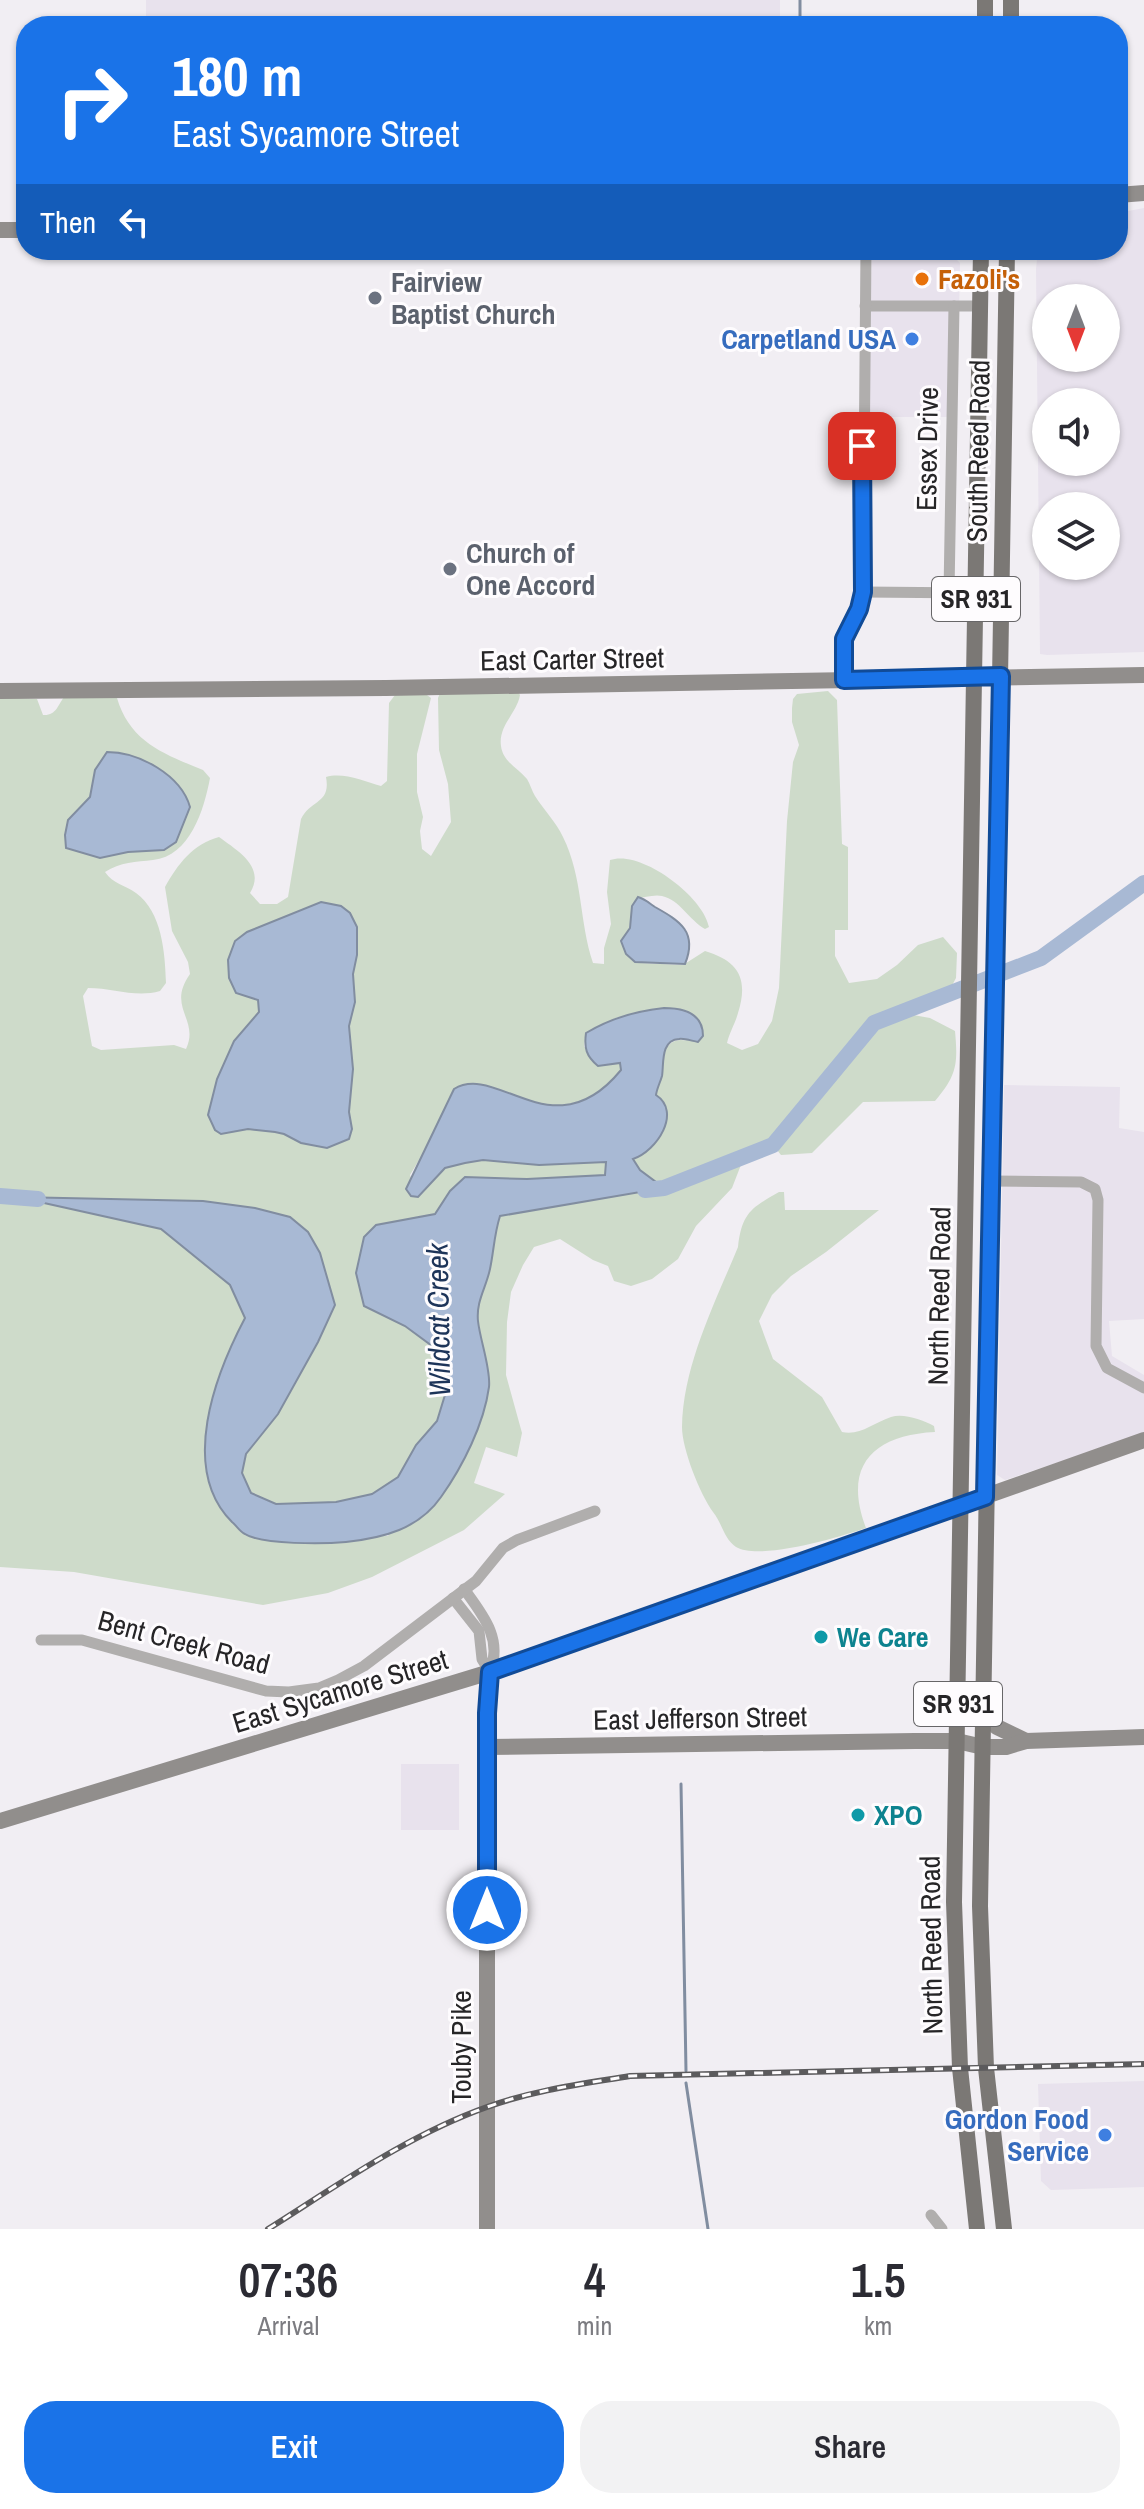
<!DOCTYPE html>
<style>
body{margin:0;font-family:"Archivo Narrow",sans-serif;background:#f2f2f3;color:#2b2b33;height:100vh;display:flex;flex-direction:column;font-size:30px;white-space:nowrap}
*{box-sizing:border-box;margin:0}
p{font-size:26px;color:#7c7c81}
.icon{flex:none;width:44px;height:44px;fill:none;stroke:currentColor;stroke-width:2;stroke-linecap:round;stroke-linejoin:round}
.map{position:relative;height:2229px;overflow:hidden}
.side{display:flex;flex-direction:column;background:#fff;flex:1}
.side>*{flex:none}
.hud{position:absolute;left:16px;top:16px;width:1112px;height:244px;border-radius:32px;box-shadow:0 2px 6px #0004;background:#1a73e8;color:#fff;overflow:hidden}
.needle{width:52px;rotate:180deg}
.buttons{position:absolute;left:1032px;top:284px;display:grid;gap:16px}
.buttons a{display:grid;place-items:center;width:88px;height:88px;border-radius:50%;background:#fff;box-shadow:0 2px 6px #0004;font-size:40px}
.pin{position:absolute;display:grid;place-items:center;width:68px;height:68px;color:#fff;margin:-34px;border-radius:16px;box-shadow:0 4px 12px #0006}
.me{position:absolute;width:88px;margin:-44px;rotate:0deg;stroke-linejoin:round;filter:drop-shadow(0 0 6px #0008)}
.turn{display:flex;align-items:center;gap:28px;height:168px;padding:0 24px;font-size:36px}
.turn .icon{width:104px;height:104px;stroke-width:2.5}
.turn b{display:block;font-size:56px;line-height:68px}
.then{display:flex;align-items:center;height:76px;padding:0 24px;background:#0003;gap:16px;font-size:30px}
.eta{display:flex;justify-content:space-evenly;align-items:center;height:136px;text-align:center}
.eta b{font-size:48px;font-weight:600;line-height:56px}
.primary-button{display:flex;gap:16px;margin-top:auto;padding:16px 24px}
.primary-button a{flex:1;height:92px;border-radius:32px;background:#1a73e8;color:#fff;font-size:32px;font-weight:600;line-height:92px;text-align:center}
.primary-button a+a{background:#f2f2f3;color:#2b2b33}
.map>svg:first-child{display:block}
.built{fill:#e8e2ed;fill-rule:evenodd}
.green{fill:#cedbca;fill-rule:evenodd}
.water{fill:#a8b9d4;stroke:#818da0;stroke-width:2}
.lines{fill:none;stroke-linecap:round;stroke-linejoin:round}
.stream{stroke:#818da0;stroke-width:3}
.river{stroke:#a8b9d4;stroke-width:16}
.street{stroke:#b0aead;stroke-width:11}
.secondary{stroke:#918e8c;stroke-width:16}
.primary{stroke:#7b7875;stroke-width:16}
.rail-casing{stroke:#5c5b5d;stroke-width:6}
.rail{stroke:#fefcfe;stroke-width:3;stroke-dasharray:9;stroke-linecap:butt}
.route-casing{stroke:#114b97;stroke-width:20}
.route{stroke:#1a73e8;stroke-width:14}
.food-dot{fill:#e8710a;stroke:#fefcfe;stroke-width:3}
.worship-dot{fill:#6b7280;stroke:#fefcfe;stroke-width:3}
.shop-dot{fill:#3f7fe0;stroke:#fefcfe;stroke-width:3}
.culture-dot{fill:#0f9aa8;stroke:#fefcfe;stroke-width:3}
.labels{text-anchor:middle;stroke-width:6;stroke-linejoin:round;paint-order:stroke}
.shield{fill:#fefcfe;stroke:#676668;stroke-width:2}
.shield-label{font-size:26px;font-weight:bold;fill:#262527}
.food-label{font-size:28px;font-weight:bold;fill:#c56008;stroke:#fefcfe;text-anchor:start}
.worship-label{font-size:28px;font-weight:bold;fill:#5b616d;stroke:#fefcfe;text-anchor:start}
.shop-label{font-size:28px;font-weight:bold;fill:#366cbe;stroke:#fefcfe;text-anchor:end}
.street-label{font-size:28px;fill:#262527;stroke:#fefcfe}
.culture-label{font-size:28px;font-weight:bold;fill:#0d838f;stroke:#fefcfe;text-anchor:start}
.water-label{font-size:30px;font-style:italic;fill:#1d3459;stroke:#fefcfe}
</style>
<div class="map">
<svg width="1144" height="2229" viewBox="0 0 1144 2229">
<rect width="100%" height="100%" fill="#f1eef3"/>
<!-- built -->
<g class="built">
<rect x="146" y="0" width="634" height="26"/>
<path d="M 1144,208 L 1144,652 L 1047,655 L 1040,654 L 1036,269 L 1038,250 L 1118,250 L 1118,213 ZM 1046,298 L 1106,298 L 1106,358 L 1046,358 ZM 1106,402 L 1106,462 L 1046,462 L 1046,402 ZM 1106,506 L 1106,566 L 1046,566 L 1046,506 Z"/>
<path d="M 872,250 L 947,250 L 960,263 L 957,417 L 867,417 Z"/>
<path d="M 1004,1085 L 1120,1087 L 1119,1128 L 1144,1132 L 1144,1319 L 1109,1321 L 1112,1356 L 1144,1375 L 1144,1434 L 1005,1480 L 997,1475 Z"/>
<rect x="401" y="1764" width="58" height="66"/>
<path d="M 1144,2081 L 1144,2187 L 1051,2190 L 1041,2181 L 1038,2084 Z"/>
</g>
<!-- green -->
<g class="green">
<path d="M 828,691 L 837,700 L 842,844 L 848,847 L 848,930 L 835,930 L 835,956 L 849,983 L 877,979 L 897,965 L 918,945 L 943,937 L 957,953 L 956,978 L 947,995 L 902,1013 L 930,1018 L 955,1031 C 958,1064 957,1075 935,1101 L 863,1102 L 812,1153 L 781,1155 L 773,1145 L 744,1157 L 732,1188 L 696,1226 L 678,1259 L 652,1279 L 631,1286 L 614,1281 L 608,1266 L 593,1260 L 560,1239 L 534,1247 L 523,1265 L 511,1292 L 507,1322 L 506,1375 L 522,1433 L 517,1457 L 486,1447 L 474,1483 L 505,1494 L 464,1530 L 372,1577 L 328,1593 L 263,1605 L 74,1572 L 0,1567 L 0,697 L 37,699 L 43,715 C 56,716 58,705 64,697 L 117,698 C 130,742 164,754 203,770 L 210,778 C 204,810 190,856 153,860 C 136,862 120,862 105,872 C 113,884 125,885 136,893 C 162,912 165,952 166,983 L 160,991 C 136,998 113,988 88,988 L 83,996 L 92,1046 L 101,1050 L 174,1045 L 186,1049 C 200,1019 166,1008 190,974 L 188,962 L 172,931 L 165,887 C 178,864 193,844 219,837 C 238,851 266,867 250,893 L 260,904 L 277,904 L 288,897 L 301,819 C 311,799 331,804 326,777 C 343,772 364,781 381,786 L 387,781 L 389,703 L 395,695 L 427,695 L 431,698 L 417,754 L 417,792 L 423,817 L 420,831 L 422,849 L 431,856 L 451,822 L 448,784 L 439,750 L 438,698 L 440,693 L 518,692 L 520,695 C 517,713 498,726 501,746 C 503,762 518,768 527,779 C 530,784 532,791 535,796 C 544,810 556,822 563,837 C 583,877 579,921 593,963 L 604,964 L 604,948 L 611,924 L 607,892 L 610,860 C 641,849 704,897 709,927 L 705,929 C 689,920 680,900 662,896 C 654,894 644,898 636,898 L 628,932 L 640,963 L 683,965 L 705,951 C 738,961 749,978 738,1013 C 735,1024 730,1031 727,1043 L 742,1050 L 758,1044 L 772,1021 L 779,988 L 787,821 L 793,762 L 799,745 L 792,722 L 792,708 L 793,699 L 797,694 ZM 618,1017 L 687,1041 C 666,1035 660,1058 662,1075 L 633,1159 L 640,1170 L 663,1188 L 500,1216 L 492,1241 L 490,1269 L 478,1301 L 478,1318 L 482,1350 L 388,1536 L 225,1515 L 220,1375 L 233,1341 L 245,1318 L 230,1285 L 161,1229 L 23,1198 L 203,1201 L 255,1208 L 335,1305 L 318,1342 L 278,1414 L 246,1454 L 242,1473 L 251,1493 L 276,1504 L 336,1502 L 372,1494 L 398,1477 L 416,1445 L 437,1421 L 448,1385 L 432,1346 L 405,1326 L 364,1306 L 376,1225 L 435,1214 L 450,1191 L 465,1177 L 527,1179 L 606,1175 L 606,1162 L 556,1165 L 483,1160 L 465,1163 L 445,1168 L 418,1196 L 410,1175 L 433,1137 L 439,1120 L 499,1091 C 513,1095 529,1104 542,1105 C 575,1109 602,1094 621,1070 L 621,1063 L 584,1047 L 586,1033 Z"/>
<path d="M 779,1192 L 784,1192 L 785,1210 L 879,1210 L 826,1252 L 791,1276 L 772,1295 L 759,1321 L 773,1359 L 822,1397 L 842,1432 C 860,1436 873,1423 891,1417 C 904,1413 922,1420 934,1426 L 935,1432 C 874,1435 842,1465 866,1528 C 840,1537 760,1561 736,1547 C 724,1539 722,1523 713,1512 C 700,1494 682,1449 682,1427 C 683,1365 715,1303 738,1247 C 742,1213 751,1208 779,1192 Z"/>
</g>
<!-- water -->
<g class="water">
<path d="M 107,752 C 139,752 181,775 190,807 L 176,842 L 164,850 L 128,852 L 100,858 L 66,848 L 65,835 L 68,820 L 90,797 L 95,770 Z"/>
<path d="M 638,897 C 645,899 649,903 655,907 C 680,921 698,932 685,964 L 635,962 L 626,954 L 621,941 L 630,928 L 632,906 Z"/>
<path d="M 321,902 L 341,906 L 350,913 L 357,927 L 357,955 L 353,974 L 355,1002 L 349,1026 L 353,1069 L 349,1112 L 352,1129 L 349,1139 L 327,1148 L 301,1143 L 284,1134 L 275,1132 L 248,1129 L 221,1134 L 215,1130 L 208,1115 L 217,1079 L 234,1041 L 259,1012 L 258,1000 L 236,993 L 229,978 L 228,960 L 235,941 L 247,932 Z"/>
<path d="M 664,1008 C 684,1008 703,1013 703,1036 L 698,1042 C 692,1041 684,1038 679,1039 C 660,1040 664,1065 662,1076 C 660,1083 657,1088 656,1095 C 682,1112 657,1151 633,1159 L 640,1170 L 664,1188 L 500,1216 C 494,1235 494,1250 490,1269 C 486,1288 476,1301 478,1321 C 480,1340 491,1369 489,1387 C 484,1424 463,1466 441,1497 C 419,1529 383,1538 346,1542 C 325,1544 262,1545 245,1534 C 240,1532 236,1525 232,1522 C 179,1469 215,1375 245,1318 L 230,1285 L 161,1229 L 17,1197 L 203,1201 L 255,1208 L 290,1217 L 308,1232 L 320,1253 L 335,1305 L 318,1342 L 278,1414 L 246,1454 L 242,1473 L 251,1493 L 276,1504 L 336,1502 L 372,1494 L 398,1477 L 416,1445 L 437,1421 L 448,1385 L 432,1346 L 405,1326 L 364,1306 L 356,1273 L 364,1237 L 376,1225 L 435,1214 L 450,1191 L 465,1177 L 527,1179 L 605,1175 L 606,1162 L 539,1165 L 483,1160 L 465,1163 L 445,1168 L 418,1197 L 411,1196 L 406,1189 L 454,1089 C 497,1062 554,1152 621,1070 L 620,1063 L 598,1066 C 586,1056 584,1048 586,1033 C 611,1018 635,1011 664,1008 Z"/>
</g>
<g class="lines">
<!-- stream -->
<g class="stream">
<path d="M 800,0 L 800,26"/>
<path d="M 681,1784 L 686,2071"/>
<path d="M 686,2083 L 708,2229"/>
</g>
<!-- river -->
<g class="river">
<path d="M 645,1190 L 664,1188 L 773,1145 L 874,1023 L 1041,958 L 1144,883"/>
<path d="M 0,1196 L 38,1199"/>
</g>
<!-- street -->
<g class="street">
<path d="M 865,306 L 981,306"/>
<path d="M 863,592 L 976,593"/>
<path d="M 949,592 L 954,306"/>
<path d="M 844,680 L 844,639 L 859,609 L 863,592 L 866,250"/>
<path d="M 992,1181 L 1081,1182 L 1095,1189 L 1098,1200 L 1096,1346 L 1107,1368 L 1144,1388"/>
<path d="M 464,1589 C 483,1615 503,1639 490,1672"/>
<path d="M 453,1598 L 479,1631 L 482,1659 L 490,1672"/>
<path d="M 41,1640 L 82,1640 L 266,1691 L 289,1692 L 319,1688 L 338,1680 L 364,1666 L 476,1581 L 503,1548 L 517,1540 L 595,1511"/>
<path d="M 931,2215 L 942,2229"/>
</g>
<!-- secondary -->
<g class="secondary">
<path d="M 1118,195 L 1144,193"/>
<path d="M 0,230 L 26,230"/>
<path d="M 0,691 L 386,688 L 1144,675"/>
<path d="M 984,1704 L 997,1727 L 1026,1741"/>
<path d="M 487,1747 L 915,1741 L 957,1741 L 983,1747 L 1006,1747 L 1026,1741 L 1144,1737"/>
<path d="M 0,1821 L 490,1672 L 1144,1440"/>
<path d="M 487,2229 L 487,1713 L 490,1672"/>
</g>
<!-- primary -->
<g class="primary">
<path d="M 985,26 L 985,0"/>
<path d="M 1011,26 L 1011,0"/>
<path d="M 977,2229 L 960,2068 L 954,1902 L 981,250"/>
<path d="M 1004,2229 L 986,2068 L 980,1906 L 1007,250"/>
</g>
<defs>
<path id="rail" d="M 268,2229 C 338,2185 408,2135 487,2107 C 534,2090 582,2084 630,2076 L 1144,2064"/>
</defs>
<!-- rail casing -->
<use href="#rail" class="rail-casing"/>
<!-- rail -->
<use href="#rail" class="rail"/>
</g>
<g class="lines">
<defs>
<path id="route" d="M 487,1910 L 487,1713 L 490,1672 L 985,1497 L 1001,676 L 844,680 L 844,639 L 859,609 L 863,592 L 862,446"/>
</defs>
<!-- route casing -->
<use href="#route" class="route-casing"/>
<!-- route -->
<use href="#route" class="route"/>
</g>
<!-- markers -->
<circle class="food-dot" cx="922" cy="279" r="8"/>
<g class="worship-dot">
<circle cx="375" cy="298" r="8"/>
<circle cx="450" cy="569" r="8"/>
</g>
<g class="shop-dot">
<circle cx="912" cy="339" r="8"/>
<circle cx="1105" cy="2135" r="8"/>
</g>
<g class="culture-dot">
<circle cx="821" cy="1637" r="8"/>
<circle cx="858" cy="1815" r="8"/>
</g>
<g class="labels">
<!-- shield labels -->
<g class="shield">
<rect x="932" y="577" width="88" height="44" rx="6"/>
<rect x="914" y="1682" width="88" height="44" rx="6"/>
</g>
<g class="shield-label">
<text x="976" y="608">SR 931</text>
<text x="958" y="1713">SR 931</text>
</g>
<!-- food labels -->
<g class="food-label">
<text x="938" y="289">Fazoli's</text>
</g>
<!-- worship labels -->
<g class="worship-label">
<text x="391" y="292">Fairview<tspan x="391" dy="32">Baptist Church</tspan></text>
<text x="466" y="563">Church of<tspan x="466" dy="32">One Accord</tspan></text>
</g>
<!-- shop labels -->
<g class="shop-label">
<text x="896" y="349">Carpetland USA</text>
<text x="1089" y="2129">Gordon Food<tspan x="1089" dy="32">Service</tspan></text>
</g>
<!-- street labels -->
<g class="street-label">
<text transform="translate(927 449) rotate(-89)" y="10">Essex Drive</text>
<text transform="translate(978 451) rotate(-89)" y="10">South Reed Road</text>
<text transform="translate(572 659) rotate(-1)" y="10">East Carter Street</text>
<text transform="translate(939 1296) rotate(-89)" y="10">North Reed Road</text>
<text transform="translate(184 1642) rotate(15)" y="10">Bent Creek Road</text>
<text transform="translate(340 1691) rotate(-17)" y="10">East Sycamore Street</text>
<text transform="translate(700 1718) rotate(-1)" y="10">East Jefferson Street</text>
<text transform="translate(931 1945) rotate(-91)" y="10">North Reed Road</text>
<text transform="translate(461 2047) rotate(-90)" y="10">Touby Pike</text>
</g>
<!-- culture labels -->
<g class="culture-label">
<text x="837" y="1647">We Care</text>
<text x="874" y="1825">XPO</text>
</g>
<!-- water labels -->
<g class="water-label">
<text transform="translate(439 1320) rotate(-91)" y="10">Wildcat Creek</text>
</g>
</g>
</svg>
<div class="buttons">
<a><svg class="needle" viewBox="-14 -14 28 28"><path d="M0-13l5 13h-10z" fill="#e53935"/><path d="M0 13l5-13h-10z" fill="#7c7c81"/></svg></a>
<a><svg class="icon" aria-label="sound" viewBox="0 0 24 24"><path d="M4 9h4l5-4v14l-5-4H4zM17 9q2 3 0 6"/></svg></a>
<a><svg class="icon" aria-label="layers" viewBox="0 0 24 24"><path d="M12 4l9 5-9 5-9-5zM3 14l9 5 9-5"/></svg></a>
</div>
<div class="pin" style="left:862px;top:446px;background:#d93025"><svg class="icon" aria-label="arrive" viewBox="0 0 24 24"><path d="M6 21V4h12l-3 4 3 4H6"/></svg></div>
<svg class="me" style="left:487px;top:1910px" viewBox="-20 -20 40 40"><circle r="17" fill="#1a73e8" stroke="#fff" stroke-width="3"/><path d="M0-11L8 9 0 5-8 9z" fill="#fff"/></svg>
<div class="hud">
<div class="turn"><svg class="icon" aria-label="right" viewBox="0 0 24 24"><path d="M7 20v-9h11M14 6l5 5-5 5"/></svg><div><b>180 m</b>East Sycamore Street</div></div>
<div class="then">Then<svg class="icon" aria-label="left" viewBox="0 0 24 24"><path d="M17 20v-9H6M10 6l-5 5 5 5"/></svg></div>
</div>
</div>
<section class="side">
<div class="eta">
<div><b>07:36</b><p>Arrival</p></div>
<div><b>4</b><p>min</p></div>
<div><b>1.5</b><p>km</p></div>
</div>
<div class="primary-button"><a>Exit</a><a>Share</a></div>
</section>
